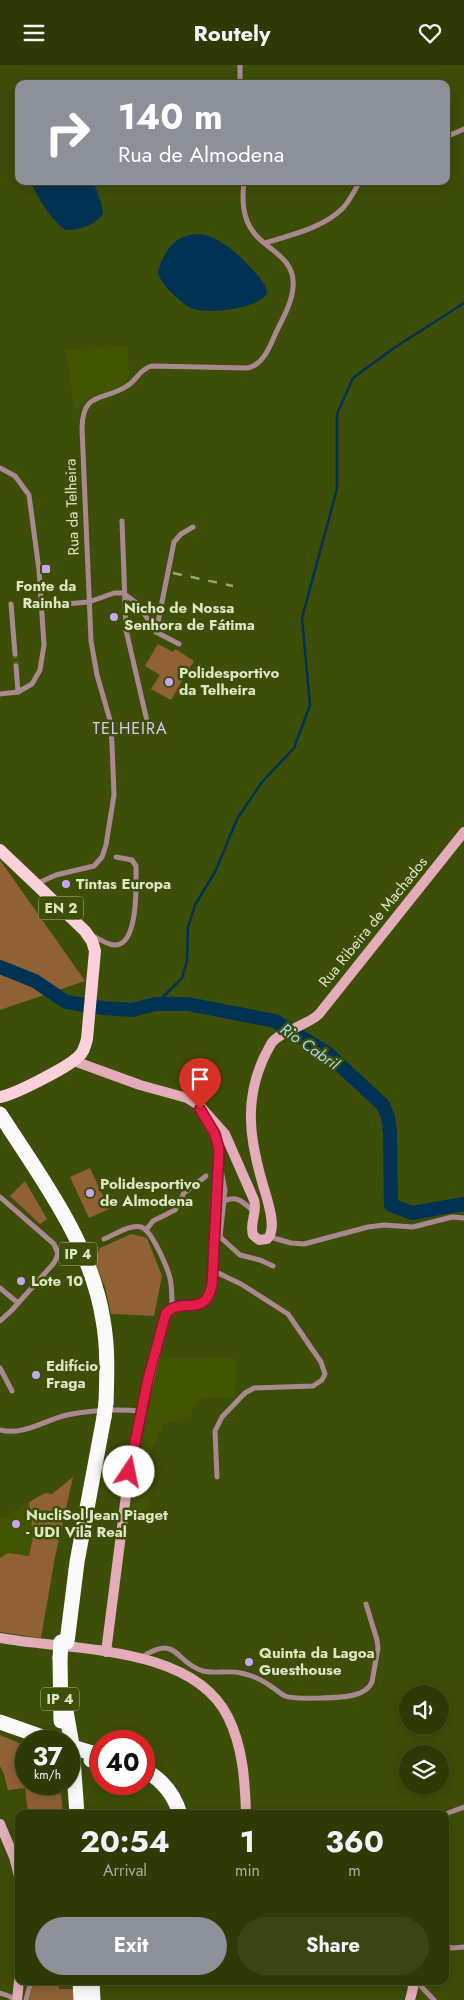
<!DOCTYPE html>
<meta charset="utf-8">
<style>
body{margin:0;font-family:Jost,sans-serif;background:#3a4514;color:#f1f3f6;height:100vh;display:flex;flex-direction:column;font-size:19px;white-space:nowrap}
*{box-sizing:border-box;margin:0}
p{font-size:16px;color:#a7ad9b}
.icon{flex:none;width:28px;height:28px;fill:none;stroke:currentColor;stroke-width:2;stroke-linecap:round;stroke-linejoin:round}
.map{position:relative;flex:1;overflow:hidden}
.sheet{position:absolute;left:15px;top:1745px;width:434px;height:175px;display:flex;flex-direction:column;background:#2e3a06;border-radius:10px;box-shadow:0 2px 12px #0003,0 0 0 1px #495428}
.sheet>*{flex:none}
.banner{position:absolute;left:15px;top:15px;width:435px;height:105px;border-radius:10px;box-shadow:0 2px 12px #0003,0 0 0 1px #495428;background:#8c9099;color:#fff;overflow:hidden}
.fabs{position:absolute;left:399px;top:1620px;display:grid;gap:10px}
.fabs a{display:grid;place-items:center;width:50px;height:50px;border-radius:50%;background:#2e3a06;box-shadow:0 2px 12px #0003,0 0 0 1px #495428;font-size:25px}
.speed{position:absolute;left:15px;top:1665px;display:flex;gap:10px;font-size:25px;font-weight:700;text-align:center}
.speed>*{display:grid;place-content:center;width:65px;height:65px;border-radius:50%;background:#2e3a06;box-shadow:0 2px 12px #0003,0 0 0 1px #495428;line-height:1}
.speed small{font-size:12px;font-weight:400}
.speed .limit{border:8px solid #d22;background:#fff;color:#111}
.pin{position:absolute;display:grid;place-items:center;width:42px;height:42px;color:#fff;margin:-51px -21px;border-radius:50% 50% 50% 0;rotate:-45deg;box-shadow:0 0 5px #0007}
.pin .icon{rotate:45deg}
.me{position:absolute;width:55px;margin:-28px;rotate:11deg;stroke-linejoin:round;filter:drop-shadow(0 0 4px #0008)}
.turn{display:flex;align-items:center;gap:18px;height:105px;padding:0 20px;font-size:22px}
.turn .icon{width:65px;height:65px;stroke-width:2.5}
.turn b{display:block;font-size:35px;line-height:42px}
.eta{display:flex;justify-content:space-evenly;align-items:center;height:85px;text-align:center}
.eta b{font-size:30px;font-weight:700;line-height:35px}
.action{display:flex;gap:10px;margin-top:auto;padding:10px 20px}
.action a{flex:1;height:58px;border-radius:30px;background:#8c9099;color:#fff;font-size:20px;font-weight:700;line-height:58px;text-align:center}
.action a+a{background:#3a4514;color:#f1f3f6}
header{display:flex;justify-content:space-between;align-items:center;height:65px;padding:0 20px;background:#2e3a06;font-size:22px;font-weight:700}
.map>svg:first-child{display:block}
.built{fill:#425501}
.green{fill:#8f6135}
.water{fill:#003353}
.lines{fill:none;stroke-linecap:round;stroke-linejoin:round}
.stream{stroke:#003353;stroke-width:2.5}
.river{stroke:#003353;stroke-width:14}
.street-tunnel{stroke:#556524;stroke-width:5;stroke-dasharray:5 2.5;stroke-linecap:butt}
.street{stroke:#aa8890;stroke-width:5}
.secondary{stroke:#e2acb8;stroke-width:10}
.primary{stroke:#fad0da;stroke-width:12}
.highway{stroke:#fafafa;stroke-width:15}
.rail{stroke:#97a574;stroke-width:2.5;stroke-dasharray:9 9;stroke-linecap:butt}
.highway-bridge{stroke:#fafafa;stroke-width:15}
.route-casing{stroke:#92132f;stroke-width:12}
.route{stroke:#e11d48;stroke-width:9}
.poi-dot{fill:#c6a6f0;stroke:#3d4e08;stroke-width:2}
.labels{text-anchor:middle;stroke-width:5;stroke-linejoin:round;paint-order:stroke}
.shield{fill:#3d4e08;stroke:#acb98d;stroke-width:1}
.shield-label{font-size:14px;font-weight:bold;fill:#dce7c6}
.street-label{font-size:15px;fill:#dce7c6;stroke:#3d4e08}
.poi-label{font-size:15px;font-weight:bold;fill:#dce7c6;stroke:#3d4e08;text-anchor:start}
.neighbourhood-label{font-size:16px;letter-spacing:1px;fill:#dbcbf5;stroke:#3d4e08}
.water-label{font-size:16px;font-style:italic;fill:#a3d4fb;stroke:#3d4e08}
</style>
<header><svg class="icon" aria-label="menu" viewBox="0 0 24 24"><path d="M4 6h16M4 12h16M4 18h16"/></svg>Routely<svg class="icon" aria-label="heart" viewBox="0 0 24 24"><path d="M12 20l-8-8c-3-5 5-10 8-4 3-6 11-1 8 4z"/></svg></header>
<div class="map">
<svg width="464" height="1935" viewBox="0 0 464 1935">
<rect width="100%" height="100%" fill="#3d4e08"/>
<!-- built -->
<g class="built">
<path d="M 127,281 L 130,315 L 116,325 L 89,332 L 76,346 L 74,344 L 66,285 Z"/>
<path d="M 160,1292 L 236,1294 L 235,1332 L 202,1334 L 195,1339 L 190,1352 L 164,1359 L 147,1393 L 147,1405 L 153,1406 L 148,1445 L 145,1445 L 143,1458 L 129,1456 L 147,1347 Z"/>
<path d="M 29,1437 L 33,1471 L 29,1491 L 8,1488 L 0,1493 L 0,1453 L 9,1452 L 9,1449 Z"/>
</g>
<!-- green -->
<g class="green">
<path d="M 158,579 L 173,587 L 175,584 L 194,596 L 171,635 L 151,624 L 160,610 L 145,601 Z"/>
<path d="M 0,795 L 85,916 L 0,945 Z"/>
<path d="M 90,1103 L 109,1144 L 89,1153 L 70,1112 Z"/>
<path d="M 25,1116 L 47,1154 L 40,1159 L 10,1131 Z"/>
<path d="M 131,1169 L 147,1173 L 162,1211 L 154,1251 L 111,1249 L 105,1222 L 92,1191 L 98,1188 L 100,1183 Z"/>
<path d="M 73,1412 L 55,1492 L 41,1573 L 0,1567 L 0,1493 L 8,1488 L 29,1491 L 33,1471 L 29,1437 L 45,1428 L 52,1429 Z"/>
<path d="M 0,1670 L 26,1681 L 26,1719 L 60,1719 L 63,1749 L 28,1749 L 25,1723 L 8,1725 L 4,1709 L 0,1701 Z"/>
<path d="M 34,1916 L 59,1916 L 59,1924 L 73,1924 L 74,1935 L 29,1935 Z"/>
</g>
<!-- water -->
<g class="water">
<path d="M 31,116 L 93,116 L 102,140 L 103,148 C 97,159 79,166 66,165 C 53,158 36,131 31,116 Z"/>
<path d="M 201,169 C 225,173 251,201 265,220 L 267,228 C 260,244 205,250 191,243 C 182,239 159,218 158,207 C 164,185 176,168 201,169 Z"/>
</g>
<g class="lines">
<!-- stream -->
<path class="stream" d="M 156,939 L 182,913 L 187,896 L 188,862 L 195,840 L 216,805 L 237,754 L 262,717 L 294,683 L 310,640 L 302,553 L 337,424 L 337,349 L 353,313 L 394,283 L 464,238"/>
<!-- river -->
<path class="river" d="M 0,902 L 35,916 L 66,937 L 103,943 L 132,945 L 156,939 L 188,939 L 275,956 L 327,988 L 383,1040 L 388,1052 L 390,1068 L 391,1140 L 412,1148 L 464,1139"/>
<!-- street-tunnel -->
<path class="street-tunnel" d="M 15,589 L 16,601"/>
<!-- street -->
<g class="street">
<path d="M 240,0 L 240,19"/>
<path d="M 446,72 L 464,64"/>
<path d="M 265,178 C 291,170 323,163 343,143 C 350,135 355,125 360,116"/>
<path d="M 0,403 L 15,411 L 29,430 L 39,505 L 44,580 L 40,605 L 32,619 L 18,627 L 0,629"/>
<path d="M 122,456 L 126,565 L 147,656 L 144,663 L 130,665"/>
<path d="M 11,539 L 15,589"/>
<path d="M 42,541 L 89,537 L 114,528 L 123,528 L 138,539 L 156,567 L 179,579"/>
<path d="M 156,567 L 174,477 L 181,469 L 193,462"/>
<path d="M 16,601 L 18,627"/>
<path d="M 36,819 L 56,810 L 94,801 L 102,792 L 106,780 L 114,730 L 112,679 L 110,655 L 97,610 L 91,576 L 82,363 C 83,325 103,337 127,321 C 137,315 139,305 151,301 L 248,303 C 262,300 269,284 274,272 C 281,256 292,239 293,222 C 296,193 267,185 254,168 C 242,153 242,134 244,116"/>
<path d="M 91,870 C 99,873 108,881 116,880 C 139,878 136,817 136,801 L 132,795 L 116,792"/>
<path d="M 0,1132 L 54,1179 L 58,1189 L 54,1198 L 12,1245 L 0,1256"/>
<path d="M 224,1136 C 237,1130 243,1137 253,1146"/>
<path d="M 146,1165 L 153,1156 L 175,1145 L 184,1128 L 206,1111"/>
<path d="M 219,1171 L 240,1190 L 260,1195 L 273,1201"/>
<path d="M 220,1172 L 225,1125 L 221,1105"/>
<path d="M 270,1172 L 291,1178 L 304,1179 L 368,1162 L 384,1160 L 413,1162 L 452,1152 L 464,1153"/>
<path d="M 104,1174 C 114,1170 130,1159 141,1162 C 152,1165 170,1207 171,1219 C 172,1227 172,1235 172,1243"/>
<path d="M 214,1206 L 241,1219 L 288,1249 L 321,1297 L 325,1309 L 322,1315 L 313,1321 L 254,1323 L 245,1328 L 222,1352 L 215,1366 L 217,1412"/>
<path d="M 0,1223 L 18,1238"/>
<path d="M 0,1303 L 12,1326"/>
<path d="M 0,1365 C 23,1371 45,1355 67,1350 C 92,1345 115,1344 141,1346"/>
<path d="M 140,1593 C 179,1568 173,1597 203,1606 C 215,1609 229,1605 241,1608 C 250,1610 259,1613 266,1618 C 273,1622 279,1628 285,1631 C 294,1635 343,1633 354,1630 C 362,1628 369,1624 372,1617 L 378,1583 L 377,1575 L 366,1539"/>
<path d="M 445,1755 L 448,1748 L 464,1742"/>
<path d="M 445,1880 L 452,1883 L 464,1882"/>
<path d="M 416,1916 L 434,1935"/>
<path d="M 0,1928 L 9,1931 L 15,1935"/>
<path d="M 26,1935 L 31,1916"/>
</g>
<!-- secondary -->
<g class="secondary">
<path d="M 74,996 L 140,1020 L 187,1033 L 200,1041 L 225,1069 L 254,1135 C 258,1147 249,1158 253,1170 L 259,1175 L 267,1174 C 277,1165 269,1141 266,1130 C 249,1076 241,1030 271,979 C 279,966 307,961 319,949 L 464,767"/>
<path d="M 0,1573 C 69,1586 192,1579 228,1652 C 243,1682 245,1716 246,1749"/>
<path d="M 106,1587 L 129,1407 L 141,1346 L 165,1252 C 173,1228 204,1257 212,1220 L 219,1090 L 216,1073 L 205,1052"/>
<path d="M 0,1759 L 14,1792 L 19,1811"/>
<path d="M 17,1935 L 19,1916"/>
<path d="M 410,1935 L 413,1923 L 412,1916"/>
</g>
<!-- primary -->
<path class="primary" d="M 0,785 L 85,866 L 92,876 L 95,886 L 87,974 C 85,981 84,987 78,992 C 68,1002 14,1030 0,1032"/>
<!-- highway -->
<g class="highway">
<path d="M 0,1049 C 41,1113 91,1178 103,1255 C 108,1282 107,1310 106,1338"/>
<path d="M 67,1577 L 77,1497 L 104,1352"/>
<path d="M 60,1593 L 61,1656"/>
<path d="M 66,1646 L 72,1680 L 77,1749"/>
<path d="M 0,1657 L 54,1676"/>
<path d="M 91,1695 L 101,1698"/>
<path d="M 144,1705 C 163,1715 174,1729 180,1749"/>
<path d="M 80,1916 L 81,1935"/>
<path d="M 92,1916 L 93,1935"/>
</g>
<!-- rail -->
<path class="rail" d="M 173,508 L 233,521"/>
<!-- highway-bridge -->
<g class="highway-bridge">
<path d="M 104,1352 L 106,1338"/>
<path d="M 60,1593 L 61,1577"/>
<path d="M 69,1681 L 92,1688"/>
</g>
</g>
<g class="lines">
<defs>
<path id="route" d="M 129,1407 L 148,1314 L 166,1248 C 182,1231 205,1254 212,1220 L 219,1085 L 215,1069 L 200,1044"/>
</defs>
<!-- route casing -->
<use href="#route" class="route-casing"/>
<!-- route -->
<use href="#route" class="route"/>
</g>
<!-- markers -->
<g class="poi-dot">
<rect x="41" y="499" width="10" height="10" rx="2.5"/>
<circle cx="114" cy="552" r="5"/>
<circle cx="169" cy="617" r="5"/>
<circle cx="66" cy="819" r="5"/>
<circle cx="90" cy="1128" r="5"/>
<circle cx="21" cy="1216" r="5"/>
<circle cx="36" cy="1310" r="5"/>
<circle cx="16" cy="1459" r="5"/>
<circle cx="249" cy="1597" r="5"/>
</g>
<g class="labels">
<!-- shield labels -->
<g class="shield">
<rect x="38.5" y="831.5" width="45" height="23" rx="4"/>
<rect x="59" y="1177.5" width="38" height="23" rx="4"/>
<rect x="41" y="1622.5" width="38" height="23" rx="4"/>
</g>
<g class="shield-label">
<text x="61" y="848">EN 2</text>
<text x="78" y="1194">IP 4</text>
<text x="60" y="1639">IP 4</text>
</g>
<!-- street labels -->
<g class="street-label">
<text transform="translate(72 442) rotate(-92)" y="5">Rua da Telheira</text>
<text transform="translate(373 857) rotate(-51)" y="5">Rua Ribeira de Machados</text>
</g>
<!-- poi labels -->
<g class="poi-label">
<text x="46" y="526" text-anchor="middle">Fonte da<tspan x="46" dy="17">Rainha</tspan></text>
<text x="124" y="548">Nicho de Nossa<tspan x="124" dy="17">Senhora de Fátima</tspan></text>
<text x="179" y="613">Polidesportivo<tspan x="179" dy="17">da Telheira</tspan></text>
<text x="76" y="824">Tintas Europa</text>
<text x="100" y="1124">Polidesportivo<tspan x="100" dy="17">de Almodena</tspan></text>
<text x="31" y="1221">Lote 10</text>
<text x="46" y="1306">Edifício<tspan x="46" dy="17">Fraga</tspan></text>
<text x="26" y="1455">NucliSol Jean Piaget<tspan x="26" dy="17">- UDI Vila Real</tspan></text>
<text x="259" y="1593">Quinta da Lagoa<tspan x="259" dy="17">Guesthouse</tspan></text>
</g>
<!-- neighbourhood labels -->
<g class="neighbourhood-label">
<text x="130" y="669">TELHEIRA</text>
</g>
<!-- water labels -->
<g class="water-label">
<text transform="translate(310 981) rotate(35)" y="6">Rio Cabril</text>
</g>
</g>
</svg>
<div class="fabs">
<a><svg class="icon" aria-label="sound" viewBox="0 0 24 24"><path d="M4 9h4l5-4v14l-5-4H4zM17 9q2 3 0 6"/></svg></a>
<a><svg class="icon" aria-label="layers" viewBox="0 0 24 24"><path d="M12 4l9 5-9 5-9-5zM3 14l9 5 9-5"/></svg></a>
</div>
<div class="speed"><div>37<small>km/h</small></div><div class="limit">40</div></div>
<div class="pin" style="left:200px;top:1044px;background:#d93025"><svg class="icon" aria-label="arrive" viewBox="0 0 24 24"><path d="M6 21V4h12l-3 4 3 4H6"/></svg></div>
<svg class="me" style="left:129px;top:1407px" viewBox="-20 -20 40 40"><circle r="19" fill="#fff"/><path d="M0-13L10 11 0 6-10 11z" fill="#e11d48"/></svg>
<div class="banner">
<div class="turn"><svg class="icon" aria-label="right" viewBox="0 0 24 24"><path d="M7 20v-9h11M14 6l5 5-5 5"/></svg><div><b>140 m</b>Rua de Almodena</div></div>
</div>
<section class="sheet">
<div class="eta">
<div><b>20:54</b><p>Arrival</p></div>
<div><b>1</b><p>min</p></div>
<div><b>360</b><p>m</p></div>
</div>
<div class="action"><a>Exit</a><a>Share</a></div>
</section>
</div>
